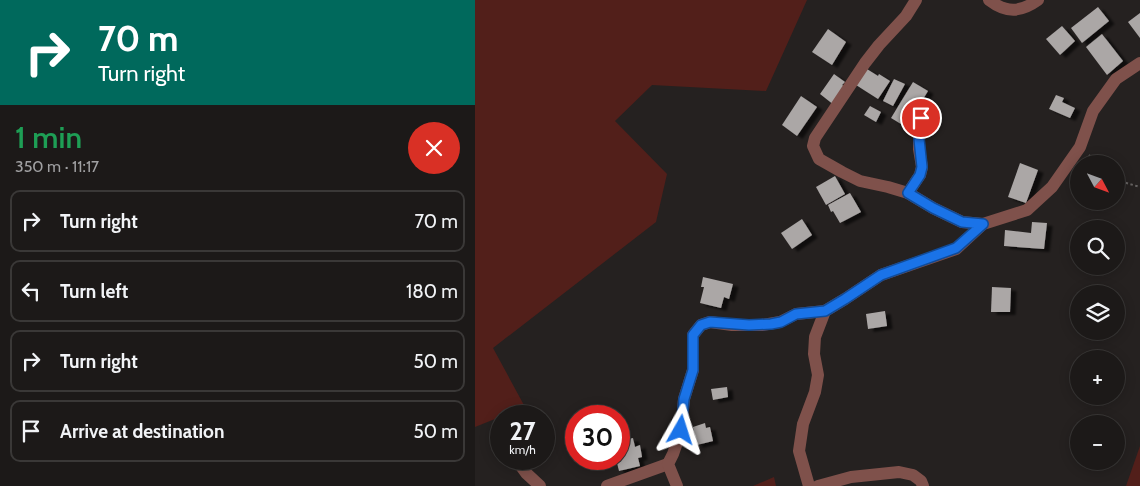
<!DOCTYPE html>
<meta charset="utf-8">
<style>
body{margin:0;font-family:Cabin,sans-serif;background:#292625;color:#f1f3f6;height:100vh;display:flex;flex-direction:column;font-size:19px;white-space:nowrap}
*{box-sizing:border-box;margin:0}
p{font-size:16px;color:#a0a0a2}
.icon{flex:none;width:28px;height:28px;fill:none;stroke:currentColor;stroke-width:2;stroke-linecap:round;stroke-linejoin:round}
.map{position:relative;flex:1;overflow:hidden}
.sheet{display:flex;flex-direction:column;background:#1c1918;width:475px}
.sheet>*{flex:none}
.banner{background:#00695c;color:#fff;overflow:hidden}
.needle{width:32px;rotate:131deg}
.fabs{position:absolute;left:595px;top:155px;display:grid;gap:10px}
.fabs a{display:grid;place-items:center;width:55px;height:55px;border-radius:50%;background:#1c1918;box-shadow:0 2px 12px #0003,0 0 0 1px #3a3837;font-size:25px}
.speed{position:absolute;left:15px;top:405px;display:flex;gap:10px;font-size:25px;font-weight:700;text-align:center}
.speed>*{display:grid;place-content:center;width:65px;height:65px;border-radius:50%;background:#1c1918;box-shadow:0 2px 12px #0003,0 0 0 1px #3a3837;line-height:1}
.speed small{font-size:12px;font-weight:400}
.speed .limit{border:8px solid #d22;background:#fff;color:#111}
.pin{position:absolute;display:grid;place-items:center;width:42px;height:42px;color:#fff;margin:-21px;border:2px solid #fff;border-radius:50%;box-shadow:0 1px 5px #0007}
.me{position:absolute;width:55px;margin:-28px;rotate:6deg;stroke-linejoin:round;filter:drop-shadow(0 0 4px #0008)}
.turn{display:flex;align-items:center;gap:18px;height:105px;padding:0 15px;font-size:22px}
.turn .icon{width:65px;height:65px;stroke-width:2.5}
.turn b{display:block;font-size:35px;line-height:42px}
.round{display:grid;place-items:center;flex:none;width:52px;height:52px;border-radius:26px;background:#292625}
.summary{display:flex;align-items:center;justify-content:space-between;height:85px;padding:0 15px}
h1{font-size:30px;font-weight:600;line-height:38px;color:#1e9e55}
ul{padding:0;list-style:none}
li{display:flex;align-items:center;gap:15px;height:62px;margin:0 10px 8px;padding:0 5px;border:2px solid #3a3837;border-radius:10px}
li div{flex:1}
li b{display:block;font-size:19px}
li em{font-style:normal}
main{display:flex;flex:1;min-height:0}
.map>svg:first-child{display:block}
.green{fill:#521f1a}
.building{fill:#aba7a6;filter:url(#shadow)}
.lines{fill:none;stroke-linecap:round;stroke-linejoin:round}
.path{stroke:#666362;stroke-width:2;stroke-dasharray:2.5 2.5;stroke-linecap:butt}
.street{stroke:#7f514b;stroke-width:12}
.route-casing{stroke:#114b97;stroke-width:12}
.route{stroke:#1a73e8;stroke-width:9}
</style>
<main>
<section class="sheet">
<div class="banner">
<div class="turn"><svg class="icon" aria-label="right" viewBox="0 0 24 24"><path d="M7 20v-9h11M14 6l5 5-5 5"/></svg><div><b>70 m</b>Turn right</div></div>
</div>
<div class="summary"><div><h1>1 min</h1><p>350 m · 11:17</p></div><a class="round" style="background:#d93025;color:#fff"><svg class="icon" aria-label="close" viewBox="0 0 24 24"><path d="M6 6l12 12M18 6L6 18"/></svg></a></div>
<ul>
<li><svg class="icon" aria-label="right" viewBox="0 0 24 24"><path d="M7 20v-9h11M14 6l5 5-5 5"/></svg><div><b>Turn right</b></div><em>70 m</em></li>
<li><svg class="icon" aria-label="left" viewBox="0 0 24 24"><path d="M17 20v-9H6M10 6l-5 5 5 5"/></svg><div><b>Turn left</b></div><em>180 m</em></li>
<li><svg class="icon" aria-label="right" viewBox="0 0 24 24"><path d="M7 20v-9h11M14 6l5 5-5 5"/></svg><div><b>Turn right</b></div><em>50 m</em></li>
<li><svg class="icon" aria-label="arrive" viewBox="0 0 24 24"><path d="M6 21V4h12l-3 4 3 4H6"/></svg><div><b>Arrive at destination</b></div><em>50 m</em></li>
</ul>
</section>
<div class="map">
<svg width="665" height="486" viewBox="0 0 665 486">
<defs>
<filter id="shadow"><feDropShadow dx="5.5" dy="3" stdDeviation="1" flood-color="#0009"/></filter>
</defs>
<rect width="100%" height="100%" fill="#252120"/>
<!-- green -->
<g class="green">
<path d="M 0,0 L 332,0 L 291,91 L 177,85 L 140,121 L 192,174 L 181,222 L 18,348 L 50,407 L 0,427 Z"/>
<path d="M 665,446 L 665,486 L 651,486 Z"/>
<path d="M 299,477 L 301,486 L 278,486 Z"/>
</g>
<!-- building -->
<g class="building">
<path d="M 623,7 L 634,21 L 607,43 L 596,28 Z"/>
<path d="M 665,13 L 665,38 L 653,22 Z"/>
<path d="M 587,26 L 600,41 L 585,55 L 571,39 Z"/>
<path d="M 353,29 L 371,42 L 357,65 L 337,52 Z"/>
<path d="M 627,34 L 648,61 L 632,75 L 611,47 Z"/>
<path d="M 392,69 L 403,76 L 404,74 L 415,81 L 403,99 L 381,85 Z"/>
<path d="M 359,74 L 370,82 L 367,85 L 372,88 L 359,105 L 345,94 Z"/>
<path d="M 419,79 L 430,84 L 418,106 L 408,101 Z"/>
<path d="M 438,82 L 453,91 L 431,127 L 416,118 Z"/>
<path d="M 581,95 L 589,98 L 587,102 L 600,108 L 595,118 L 574,109 Z"/>
<path d="M 326,96 L 342,107 L 322,136 L 307,125 Z"/>
<path d="M 395,106 L 406,112 L 401,122 L 389,115 Z"/>
<path d="M 545,163 L 563,170 L 551,203 L 533,197 Z"/>
<path d="M 360,176 L 370,194 L 351,205 L 341,187 Z"/>
<path d="M 375,193 L 386,212 L 365,223 L 358,211 L 356,212 L 353,205 Z"/>
<path d="M 327,219 L 337,235 L 317,249 L 306,233 Z"/>
<path d="M 557,222 L 572,223 L 569,249 L 529,246 L 530,230 L 556,233 Z"/>
<path d="M 228,277 L 258,284 L 254,299 L 249,297 L 246,308 L 225,303 L 229,287 L 226,287 Z"/>
<path d="M 517,287 L 536,288 L 535,312 L 516,312 Z"/>
<path d="M 410,311 L 412,326 L 393,329 L 391,314 Z"/>
<path d="M 252,387 L 253,397 L 238,400 L 236,389 Z"/>
<path d="M 230,423 L 231,428 L 235,427 L 238,441 L 222,445 L 218,427 Z"/>
<path d="M 158,438 L 160,447 L 165,445 L 167,457 L 163,458 L 165,466 L 144,471 L 141,459 L 144,459 L 144,441 Z"/>
</g>
<g class="lines">
<!-- path -->
<g class="path">
<path d="M 614,155 L 623,164"/>
<path d="M 641,180 L 665,187"/>
</g>
<!-- street -->
<g class="street">
<path d="M 441,0 L 431,16 L 404,45 L 390,63 L 340,138 L 338,146 L 344,159 L 367,172 L 385,181 L 413,187 L 433,193 L 458,208 L 487,222 L 508,224"/>
<path d="M 514,0 C 531,13 545,13 563,0"/>
<path d="M 433,193 L 445,175 L 447,167 L 444,149 L 444,129 L 446,118"/>
<path d="M 43,462 L 51,473 L 65,486"/>
<path d="M 132,486 L 193,464"/>
<path d="M 202,486 L 193,464 L 198,454 L 206,431 L 209,399 L 218,370 L 218,335 L 226,325 L 235,322 L 257,325 L 287,325 L 305,322 L 321,314 L 350,311"/>
<path d="M 334,486 L 324,451 L 328,424 L 340,392 L 343,375 L 339,354 L 340,337 L 350,311 L 370,299 L 406,275 L 481,249 L 508,224 L 552,210 L 577,187 L 605,147 L 618,111 L 641,79 L 665,63"/>
<path d="M 343,486 L 376,477 L 424,472 L 438,475 L 446,481 L 448,486"/>
</g>
</g>
<g class="lines">
<defs>
<path id="route" d="M 206,430 L 209,399 L 218,370 L 218,335 L 226,325 L 235,322 L 274,325 L 296,324 L 306,322 L 321,314 L 350,311 L 370,299 L 406,275 L 481,248 L 508,224 L 487,222 L 458,208 L 433,193 L 445,175 L 447,167 L 444,139 L 444,129 L 446,118"/>
</defs>
<!-- route casing -->
<use href="#route" class="route-casing"/>
<!-- route -->
<use href="#route" class="route"/>
</g>
</svg>
<div class="fabs">
<a><svg class="needle" viewBox="-14 -14 28 28"><path d="M0-13l5 13h-10z" fill="#e53935"/><path d="M0 13l5-13h-10z" fill="#a0a0a2"/></svg></a>
<a><svg class="icon" aria-label="search" viewBox="0 0 24 24"><circle cx="10" cy="10" r="6"/><path d="M15 15l6 6"/></svg></a>
<a><svg class="icon" aria-label="layers" viewBox="0 0 24 24"><path d="M12 4l9 5-9 5-9-5zM3 14l9 5 9-5"/></svg></a>
<a>+</a>
<a>−</a>
</div>
<div class="speed"><div>27<small>km/h</small></div><div class="limit">30</div></div>
<div class="pin" style="left:446px;top:118px;background:#d93025"><svg class="icon" aria-label="arrive" viewBox="0 0 24 24"><path d="M6 21V4h12l-3 4 3 4H6"/></svg></div>
<svg class="me" style="left:206px;top:430px" viewBox="-20 -20 40 40"><path d="M0-17L14 15 0 8-14 15z" fill="#1a73e8" stroke="#fff" stroke-width="4"/></svg>
</div>
</main>
